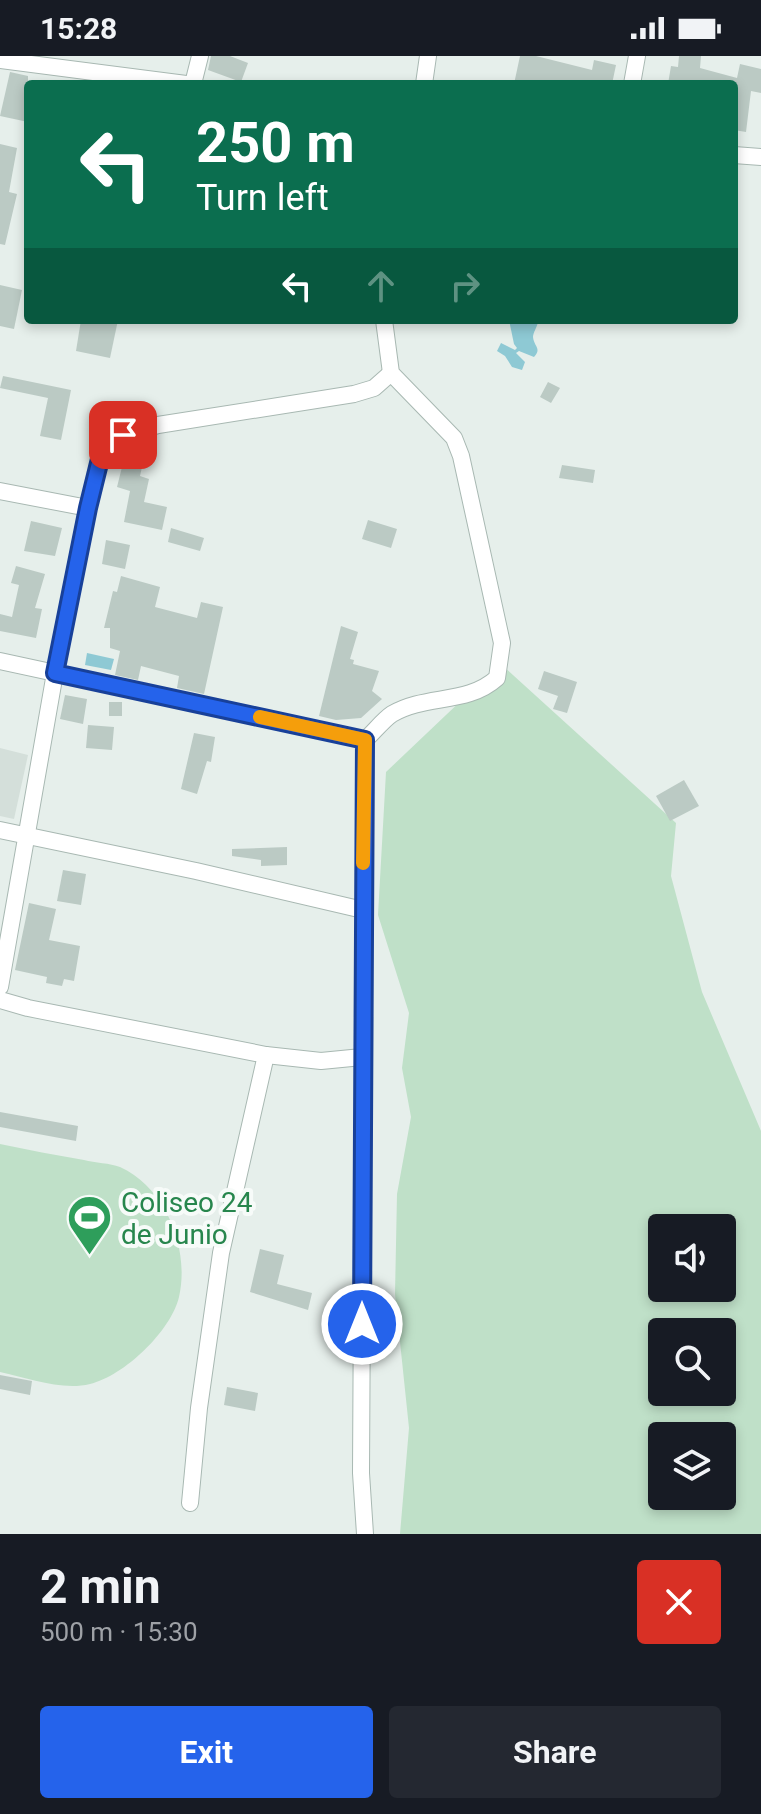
<!DOCTYPE html>
<meta charset="utf-8">
<style>
body{margin:0;font-family:Roboto,sans-serif;background:#242831;color:#f1f3f6;height:100vh;display:flex;flex-direction:column;font-size:30px;white-space:nowrap}
*{box-sizing:border-box;margin:0}
p{font-size:26px;color:#9ea1a6}
.icon{flex:none;width:44px;height:44px;fill:none;stroke:currentColor;stroke-width:2;stroke-linecap:round;stroke-linejoin:round}
.map{position:relative;height:1478px;overflow:hidden}
.panel{display:flex;flex-direction:column;background:#171b24;flex:1}
.panel>*{flex:none}
.hud{position:absolute;left:24px;top:24px;width:714px;height:244px;border-radius:8px;box-shadow:0 4px 12px #0003;background:#0b6e4f;color:#fff;overflow:hidden}
.controls{position:absolute;left:648px;top:1158px;display:grid;gap:16px}
.controls a{display:grid;place-items:center;width:88px;height:88px;border-radius:8px;background:#171b24;box-shadow:0 4px 12px #0003;font-size:40px}
.pin{position:absolute;display:grid;place-items:center;width:68px;height:68px;color:#fff;margin:-34px;border-radius:16px;box-shadow:0 4px 12px #0006}
.me{position:absolute;width:88px;margin:-44px;rotate:0deg;stroke-linejoin:round;filter:drop-shadow(0 0 6px #0008)}
.turn{display:flex;align-items:center;gap:28px;height:168px;padding:0 40px;font-size:36px}
.turn .icon{width:104px;height:104px;stroke-width:2.5}
.turn b{display:block;font-size:56px;line-height:68px}
.lanes{display:flex;align-items:center;height:76px;padding:0 40px;background:#0003;justify-content:center;gap:40px;direction:ltr}
.lanes .off{opacity:.35}
.round{display:grid;place-items:center;flex:none;width:84px;height:84px;border-radius:8px;background:#242831}
.overview{display:flex;align-items:center;justify-content:space-between;height:136px;padding:0 40px}
h1{font-size:48px;font-weight:700;line-height:60px}
.button{display:flex;gap:16px;margin-top:auto;padding:16px 40px}
.button a{flex:1;height:92px;border-radius:8px;background:#2563eb;color:#fff;font-size:32px;font-weight:700;line-height:92px;text-align:center}
.button a+a{background:#242831;color:#f1f3f6}
.status{display:flex;justify-content:space-between;align-items:center;height:56px;padding:0 40px;background:#171b24;direction:ltr}
.status svg{height:22px;fill:currentColor}
.map>svg:first-child{display:block}
.built{fill:#d4dfda}
.green{fill:#bfe0c8;fill-rule:evenodd}
.water{fill:#8ec9d4}
.building{fill:#bbcac4}
.lines{fill:none;stroke-linecap:round;stroke-linejoin:round}
.minor-casing{stroke:#a8b8b2;stroke-width:18}
.minor{stroke:#fff;stroke-width:16}
.route-casing{stroke:#184099;stroke-width:20}
.route{stroke:#2563eb;stroke-width:14}
.slow{stroke:#f59e0b;stroke-width:14}
.labels{text-anchor:middle;stroke-width:8;stroke-linejoin:round;paint-order:stroke}
.leisure-label{font-size:28px;fill:#27864d;stroke:#f7fbf9;text-anchor:start}
</style>
<div class="status"><b>15:28</b><svg viewBox="0 0 49 12"><path d="M0 12V9h3v3zM5 12V6h3v6zM10 12V3h3v9zM15 12V0h3v12zM26 1h20v11H26zM47 4h2v5h-2z"/></svg></div>
<div class="map">
<svg width="761" height="1478" viewBox="0 0 761 1478">
<rect width="100%" height="100%" fill="#e6efeb"/>
<!-- built -->
<path class="built" d="M 0,692 L 28,699 L 14,763 L 0,760 Z"/>
<!-- green -->
<g class="green">
<path d="M 503,610 L 676,767 L 671,820 L 702,936 L 761,1075 L 761,1478 L 400,1478 L 409,1372 L 395,1238 L 397,1138 L 411,1061 L 402,1012 L 409,957 L 378,859 L 386,716 L 466,640 ZM 662,1172 L 722,1172 L 722,1232 L 662,1232 ZM 662,1276 L 722,1276 L 722,1336 L 662,1336 ZM 662,1380 L 722,1380 L 722,1440 L 662,1440 Z"/>
<path d="M 0,1088 C 28,1094 56,1099 84,1104 C 95,1107 110,1107 120,1111 C 166,1132 190,1193 179,1241 C 171,1275 124,1320 90,1328 C 62,1335 28,1322 0,1316 Z"/>
</g>
<!-- water -->
<g class="water">
<path d="M 509,264 L 538,266 C 537,271 533,277 533,281 C 534,291 542,292 534,301 L 519,295 L 516,297 L 525,306 L 522,314 L 512,311 L 505,300 L 497,295 L 501,287 L 515,294 L 517,292 L 514,288 Z"/>
<path d="M 87,597 L 114,603 L 111,614 L 85,609 Z"/>
</g>
<!-- building -->
<g class="building">
<path d="M 211,0 L 230,0 L 248,7 L 241,26 L 208,14 Z"/>
<path d="M 520,0 L 536,0 L 592,14 L 594,4 L 616,9 L 612,28 L 514,28 Z"/>
<path d="M 679,0 L 701,0 L 700,12 L 737,22 L 740,8 L 761,13 L 761,37 L 751,35 L 746,76 L 734,74 L 734,28 L 668,28 L 671,10 L 678,11 Z"/>
<path d="M 10,16 L 28,20 L 28,66 L 0,60 Z"/>
<path d="M 0,88 L 17,92 L 9,136 L 17,138 L 5,189 L 0,188 Z"/>
<path d="M 0,229 L 22,234 L 14,273 L 0,270 Z"/>
<path d="M 81,264 L 118,264 L 110,302 L 76,295 Z"/>
<path d="M 3,320 L 71,334 L 61,384 L 40,380 L 48,342 L 0,332 Z"/>
<path d="M 548,326 L 560,332 L 551,347 L 540,341 Z"/>
<path d="M 123,407 L 142,411 L 140,420 L 149,423 L 144,446 L 167,451 L 162,474 L 124,466 L 130,435 L 117,431 Z"/>
<path d="M 562,409 L 595,414 L 593,427 L 559,422 Z"/>
<path d="M 368,464 L 397,473 L 391,492 L 362,483 Z"/>
<path d="M 31,465 L 62,472 L 55,500 L 24,495 Z"/>
<path d="M 171,472 L 204,482 L 200,495 L 168,486 Z"/>
<path d="M 106,484 L 130,489 L 125,513 L 102,508 Z"/>
<path d="M 16,510 L 45,518 L 35,552 L 42,553 L 36,582 L 0,575 L 0,558 L 12,561 L 19,529 L 11,527 Z"/>
<path d="M 121,520 L 160,531 L 155,551 L 197,562 L 201,546 L 223,551 L 204,638 L 177,632 L 179,620 L 141,610 L 138,624 L 115,619 L 120,595 L 110,592 L 110,572 L 104,572 L 113,535 L 117,536 Z"/>
<path d="M 341,570 L 358,576 L 350,603 L 354,604 L 353,608 L 379,615 L 372,635 L 382,643 L 361,662 L 336,664 L 319,660 Z"/>
<path d="M 544,615 L 577,626 L 567,657 L 553,653 L 558,640 L 538,633 Z"/>
<path d="M 65,639 L 87,643 L 83,668 L 60,663 Z"/>
<rect x="109" y="646" width="13" height="14"/>
<path d="M 88,669 L 114,671 L 112,694 L 86,692 Z"/>
<path d="M 194,677 L 215,681 L 211,706 L 207,705 L 197,738 L 181,733 Z"/>
<path d="M 684,724 L 699,750 L 670,765 L 656,740 Z"/>
<path d="M 287,791 L 287,809 L 261,810 L 261,804 L 232,800 L 232,793 Z"/>
<path d="M 63,814 L 86,818 L 81,849 L 57,845 Z"/>
<path d="M 29,847 L 56,853 L 49,884 L 80,890 L 74,925 L 64,923 L 62,930 L 46,927 L 47,921 L 15,914 Z"/>
<path d="M 0,1056 L 78,1070 L 76,1085 L 0,1071 Z"/>
<path d="M 260,1193 L 284,1199 L 277,1228 L 312,1237 L 308,1254 L 250,1236 Z"/>
<path d="M 0,1319 L 32,1325 L 30,1339 L 0,1333 Z"/>
<path d="M 227,1331 L 258,1337 L 255,1355 L 224,1349 Z"/>
</g>
<g class="lines">
<defs>
<g id="minor">
<path d="M 0,4 L 186,28"/>
<path d="M 193,28 L 200,0"/>
<path d="M 424,28 L 428,0"/>
<path d="M 632,28 L 637,0"/>
<path d="M 734,99 L 761,101"/>
<path d="M 0,435 L 88,452"/>
<path d="M 0,605 L 365,684"/>
<path d="M 0,774 L 196,815 L 363,854"/>
<path d="M 0,931 L 55,617 L 88,452 L 102,395 L 111,385 L 123,379 L 158,369 L 354,338 L 374,332 L 391,317"/>
<path d="M 0,944 L 28,952 L 266,999 L 321,1005 L 362,1001"/>
<path d="M 190,1447 L 199,1352 L 221,1197 L 266,999"/>
<path d="M 365,1478 L 361,1417 L 365,684 C 374,676 383,664 392,658 C 426,638 467,649 497,622 L 502,587 L 461,400 L 454,382 L 391,317 L 384,264"/>
</g>
</defs>
<!-- minor casing -->
<use href="#minor" class="minor-casing"/>
<!-- minor -->
<use href="#minor" class="minor"/>
</g>
<g class="lines">
<defs>
<path id="route" d="M 123,379 L 111,385 L 102,395 L 88,452 L 55,617 L 365,684 L 362,1268"/>
</defs>
<!-- route casing -->
<use href="#route" class="route-casing"/>
<!-- route -->
<use href="#route" class="route"/>
<!-- slow -->
<path class="slow" d="M 260,661 L 365,684 L 363,807"/>
</g>
<!-- icons -->
<defs>
<symbol id="stadium-pin" viewBox="-11 -11 22 30"><path d="M0 17L-7.5 6A9.5 9.5 0 1 1 7.5 6Z" fill="#2e9e5b" stroke="#f7fbf9"/><path d="M0-5a6.5 5 0 1 0 0 10a6.5 5 0 1 0 0-10ZM-3.5-1.8h7v3.6h-7Z" fill="#fff"/></symbol>
</defs>
<g fill-rule="evenodd">
<use href="#stadium-pin" x="64" y="1136" width="51" height="69"/>
</g>
<g class="labels">
<!-- leisure labels -->
<g class="leisure-label">
<text x="121" y="1156">Coliseo 24<tspan x="121" dy="32">de Junio</tspan></text>
</g>
</g>
</svg>
<div class="controls">
<a><svg class="icon" aria-label="sound" viewBox="0 0 24 24"><path d="M4 9h4l5-4v14l-5-4H4zM17 9q2 3 0 6"/></svg></a>
<a><svg class="icon" aria-label="search" viewBox="0 0 24 24"><circle cx="10" cy="10" r="6"/><path d="M15 15l6 6"/></svg></a>
<a><svg class="icon" aria-label="layers" viewBox="0 0 24 24"><path d="M12 4l9 5-9 5-9-5zM3 14l9 5 9-5"/></svg></a>
</div>
<div class="pin" style="left:123px;top:379px;background:#d93025"><svg class="icon" aria-label="arrive" viewBox="0 0 24 24"><path d="M6 21V4h12l-3 4 3 4H6"/></svg></div>
<svg class="me" style="left:362px;top:1268px" viewBox="-20 -20 40 40"><circle r="17" fill="#2563eb" stroke="#fff" stroke-width="3"/><path d="M0-11L8 9 0 5-8 9z" fill="#fff"/></svg>
<div class="hud">
<div class="turn"><svg class="icon" aria-label="left" viewBox="0 0 24 24"><path d="M17 20v-9H6M10 6l-5 5 5 5"/></svg><div><b>250 m</b>Turn left</div></div>
<div class="lanes"><svg class="icon" aria-label="left" viewBox="0 0 24 24"><path d="M17 20v-9H6M10 6l-5 5 5 5"/></svg><svg class="icon off" aria-label="ahead" viewBox="0 0 24 24"><path d="M12 20V5M6 11l6-6 6 6"/></svg><svg class="icon off" aria-label="right" viewBox="0 0 24 24"><path d="M7 20v-9h11M14 6l5 5-5 5"/></svg></div>
</div>
</div>
<section class="panel">
<div class="overview"><div><h1>2 min</h1><p>500 m · 15:30</p></div><a class="round" style="background:#d93025;color:#fff"><svg class="icon" aria-label="close" viewBox="0 0 24 24"><path d="M6 6l12 12M18 6L6 18"/></svg></a></div>
<div class="button"><a>Exit</a><a>Share</a></div>
</section>
